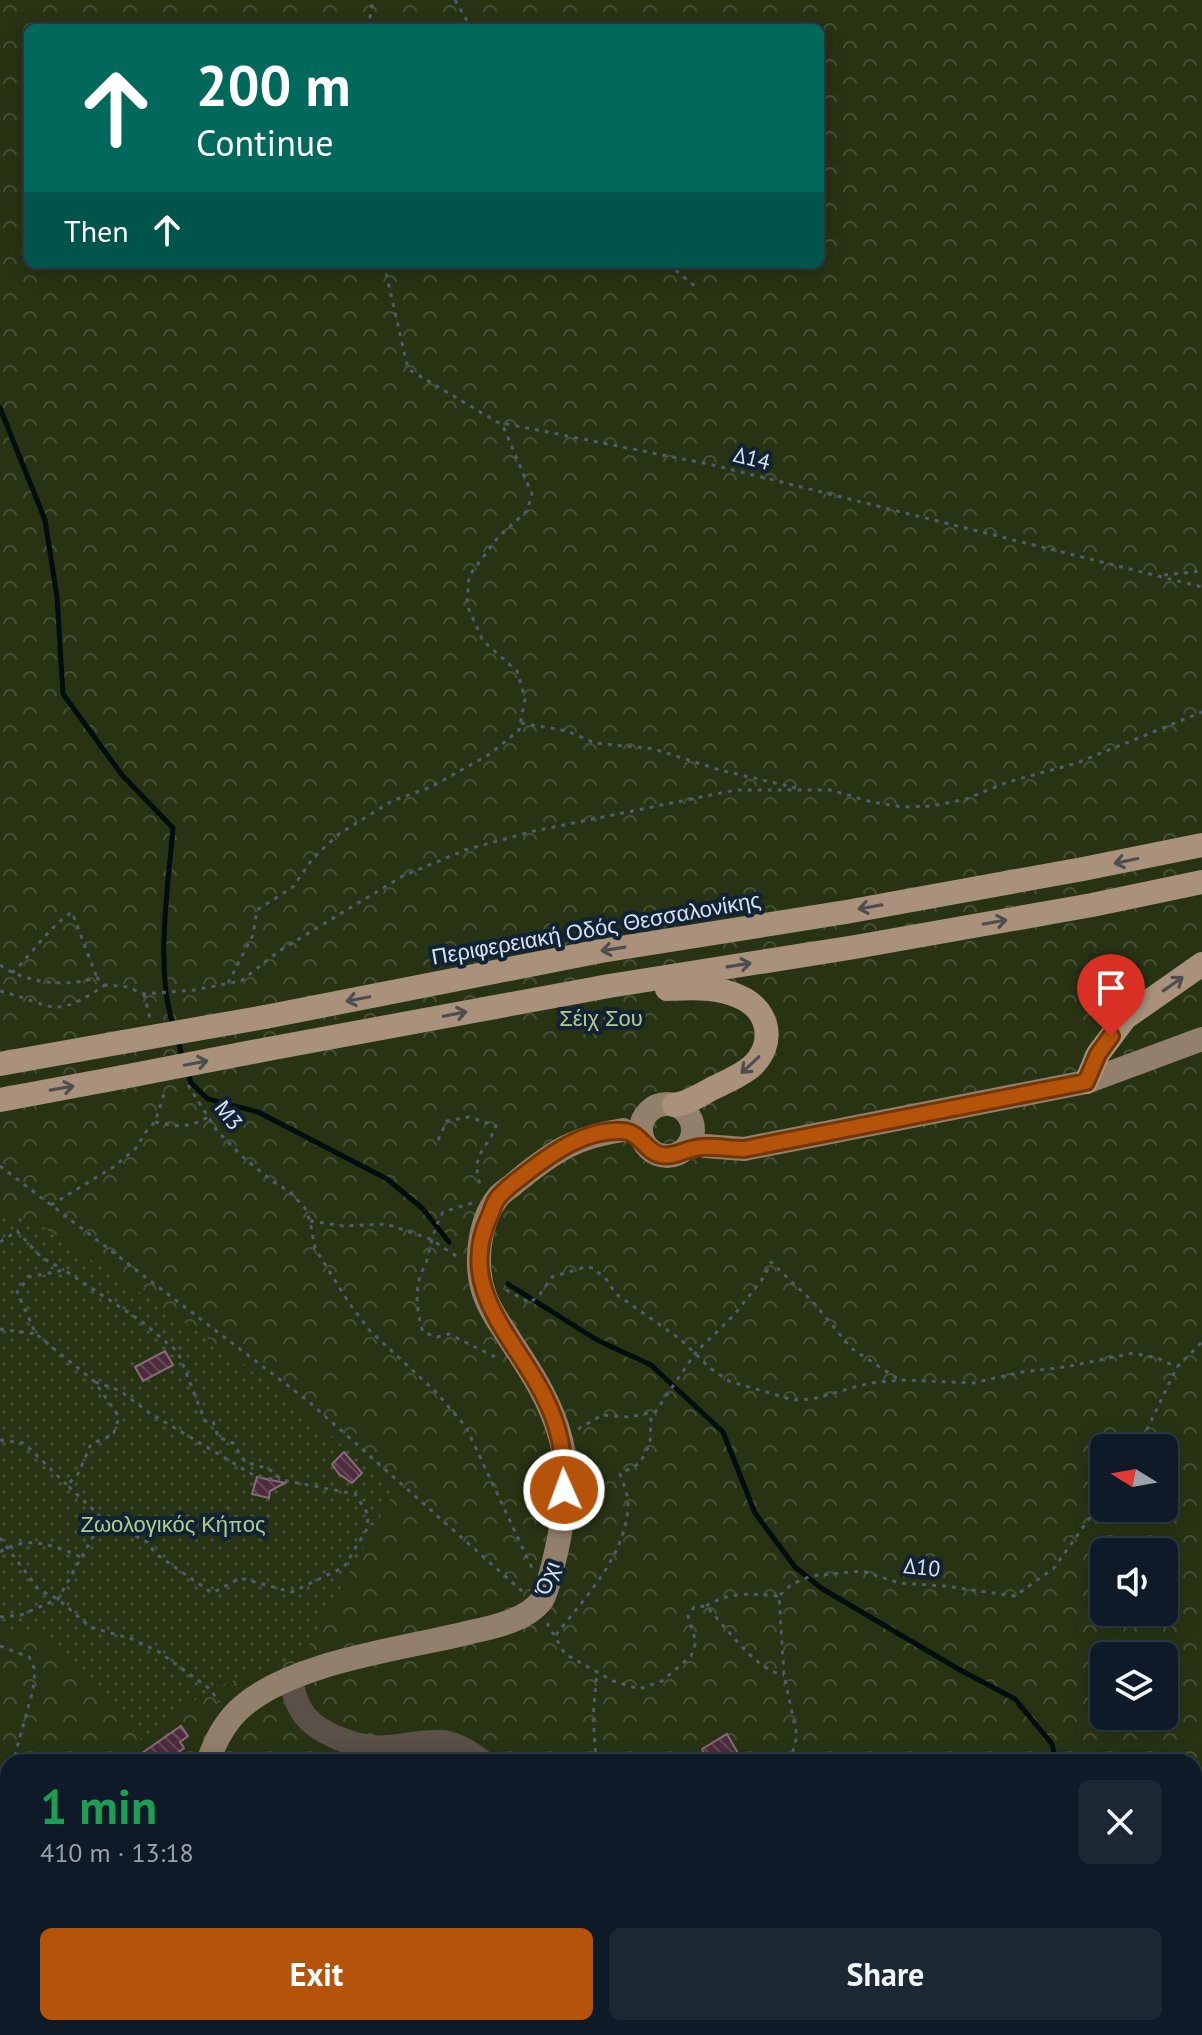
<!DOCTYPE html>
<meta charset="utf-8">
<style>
body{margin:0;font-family:"PT Sans",sans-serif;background:#1c2734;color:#f1f3f6;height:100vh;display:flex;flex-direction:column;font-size:30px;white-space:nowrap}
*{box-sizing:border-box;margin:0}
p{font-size:26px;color:#9ba1a8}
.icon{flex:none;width:44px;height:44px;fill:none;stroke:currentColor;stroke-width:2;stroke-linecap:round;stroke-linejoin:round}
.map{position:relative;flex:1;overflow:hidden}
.panel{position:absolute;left:0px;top:1754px;width:1202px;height:282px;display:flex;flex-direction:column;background:#0e1a28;border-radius:24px 24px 0 0;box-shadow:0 4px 20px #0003,0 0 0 2px #2e3845}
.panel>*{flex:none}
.banner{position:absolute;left:24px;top:24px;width:800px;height:244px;border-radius:12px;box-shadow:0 4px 20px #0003,0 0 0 2px #2e3845;background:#00695c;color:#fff;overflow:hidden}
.needle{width:52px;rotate:281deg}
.tools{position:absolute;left:1090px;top:1434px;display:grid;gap:16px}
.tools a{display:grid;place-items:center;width:88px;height:88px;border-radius:12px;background:#0e1a28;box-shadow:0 4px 20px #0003,0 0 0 2px #2e3845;font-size:40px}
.pin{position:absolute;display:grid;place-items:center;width:68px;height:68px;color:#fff;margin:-82px -34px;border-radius:50% 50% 50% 0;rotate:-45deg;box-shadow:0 0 8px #0007}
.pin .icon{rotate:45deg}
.me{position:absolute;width:88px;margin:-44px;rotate:358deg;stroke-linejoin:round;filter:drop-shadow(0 0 6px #0008)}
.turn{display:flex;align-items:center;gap:28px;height:168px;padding:0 40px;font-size:36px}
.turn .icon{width:104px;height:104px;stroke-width:2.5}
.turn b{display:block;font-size:56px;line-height:68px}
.then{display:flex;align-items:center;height:76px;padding:0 40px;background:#0003;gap:16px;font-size:30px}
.round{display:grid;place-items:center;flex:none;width:84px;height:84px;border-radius:12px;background:#1c2734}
.headline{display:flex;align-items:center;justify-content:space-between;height:136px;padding:0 40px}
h1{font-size:48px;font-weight:700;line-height:60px;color:#1e9e55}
.button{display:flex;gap:16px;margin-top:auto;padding:16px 40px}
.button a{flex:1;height:92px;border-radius:12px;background:#b45309;color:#fff;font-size:32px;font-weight:700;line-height:92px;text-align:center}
.button a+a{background:#1c2734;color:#f1f3f6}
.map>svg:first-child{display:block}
.forest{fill:url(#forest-crowns);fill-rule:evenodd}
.park{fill:url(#park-dots)}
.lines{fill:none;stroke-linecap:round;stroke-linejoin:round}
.stream{stroke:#010e0f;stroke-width:5}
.building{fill:url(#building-back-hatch);stroke:#886a78;stroke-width:2}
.path{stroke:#4e5c6d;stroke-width:3;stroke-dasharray:4 6;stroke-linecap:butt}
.minor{stroke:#5a5047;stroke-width:24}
.major{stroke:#927f6c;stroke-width:24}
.highway{stroke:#a9917b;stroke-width:24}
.highway-bridge{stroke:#a9917b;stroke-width:24}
.oneway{stroke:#4e4e51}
.route-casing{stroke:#753606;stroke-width:20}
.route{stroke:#b45309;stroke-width:14}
.labels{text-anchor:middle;stroke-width:8;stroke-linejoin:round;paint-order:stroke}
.street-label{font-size:22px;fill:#d7e2ef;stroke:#122235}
.park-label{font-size:22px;fill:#b4cc8e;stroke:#122235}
</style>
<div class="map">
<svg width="1202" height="2035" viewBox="0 0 1202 2035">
<defs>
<pattern id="forest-crowns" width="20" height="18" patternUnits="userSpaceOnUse" patternTransform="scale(2)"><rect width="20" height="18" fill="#283314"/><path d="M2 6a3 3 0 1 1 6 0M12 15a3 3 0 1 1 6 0" fill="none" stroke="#465036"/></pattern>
<pattern id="park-dots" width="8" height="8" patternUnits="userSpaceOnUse" patternTransform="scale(2)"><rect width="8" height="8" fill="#283314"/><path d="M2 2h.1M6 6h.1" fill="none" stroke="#465036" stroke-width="1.8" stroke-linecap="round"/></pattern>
<pattern id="building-back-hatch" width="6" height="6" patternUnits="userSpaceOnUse" patternTransform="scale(2)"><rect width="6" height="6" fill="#4d2b3c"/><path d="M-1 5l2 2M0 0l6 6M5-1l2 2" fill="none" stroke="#664958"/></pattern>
</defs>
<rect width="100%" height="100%" fill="#122235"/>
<!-- forest -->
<path class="forest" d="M 0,0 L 1202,0 L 1202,2003 L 1194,2001 L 1194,1762 L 8,1762 L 8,2028 L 769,2028 L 773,2035 L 0,2035 ZM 28,28 L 820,28 L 820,264 L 28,264 ZM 1104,1448 L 1164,1448 L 1164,1508 L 1104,1508 ZM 1104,1552 L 1164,1552 L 1164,1612 L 1104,1612 ZM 1104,1656 L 1164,1656 L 1164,1716 L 1104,1716 Z"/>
<!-- park -->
<path class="park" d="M 0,1215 L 33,1220 L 232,1355 L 396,1489 L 302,1657 L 210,1689 L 142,1741 L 52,1643 L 34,1633 L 0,1632 Z"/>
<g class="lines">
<!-- stream -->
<g class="stream">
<path d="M 0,408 L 45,520 L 57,597 L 63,694 L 122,775 L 173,828 C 168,888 155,968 173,1025"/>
<path d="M 177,1038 L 183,1059"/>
<path d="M 188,1072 L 191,1083 L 208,1099 L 258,1112 L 387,1179 L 422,1208 L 449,1242"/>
<path d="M 508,1284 L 597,1340 L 651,1365 L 723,1432 L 755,1513 L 795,1567 L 821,1588 L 960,1670 L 1015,1699 L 1052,1744 L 1056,1762"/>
<path d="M 1194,1811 L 1202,1795"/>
</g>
</g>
<!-- building -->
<g class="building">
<path d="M 165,1351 L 173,1365 L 143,1381 L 135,1367 Z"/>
<path d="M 344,1452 L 362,1473 L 352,1483 L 339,1474 L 332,1464 Z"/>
<path d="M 257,1477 L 285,1483 L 270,1491 L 269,1498 L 252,1494 Z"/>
<path d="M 181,1726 L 188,1736 L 180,1742 L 184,1748 L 165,1762 L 146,1762 L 142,1753 Z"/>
<path d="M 727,1734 L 743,1762 L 709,1762 L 702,1749 Z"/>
</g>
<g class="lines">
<!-- path -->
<g class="path">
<path d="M 455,0 L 471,28"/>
<path d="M 368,28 L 373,0"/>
<path d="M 384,264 L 408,369 L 497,422 L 713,465 L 1202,587"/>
<path d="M 668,264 L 697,288"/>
<path d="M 1164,575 L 1202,571"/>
<path d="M 521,723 L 567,731 L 595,743 L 654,749 L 720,770 L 796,788"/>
<path d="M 0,965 C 29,984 64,987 97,978 L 105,985 L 128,987 L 144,994 L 194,990 L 241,981 L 279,951 L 403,876 L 465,850 L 534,831 L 736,790 L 830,790 L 872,802 L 903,807 L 932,806 L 966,799 L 1008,782 L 1077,763 L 1202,712"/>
<path d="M 12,973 C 33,953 48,928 72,912 L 97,978"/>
<path d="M 228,983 L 253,935 L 257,910 L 293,887 L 313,858 L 339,834 L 392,801 L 431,787 L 490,754 L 519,730 L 525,699 L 517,671 L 483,641 L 467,605 L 469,576 L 498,537 L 527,511 L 532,494 L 503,426"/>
<path d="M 0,991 C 55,1005 52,1021 105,985"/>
<path d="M 144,994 L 150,1018"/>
<path d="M 188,1085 L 217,1131 L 244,1158 L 272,1181 L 290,1192 L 305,1208 L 310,1221 L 315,1248 L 349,1303 L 370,1331 L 435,1391 L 466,1427 L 532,1568"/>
<path d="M 155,1122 C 177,1127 189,1128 208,1117"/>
<path d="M 438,1140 L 447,1121 L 469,1117 L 496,1126 C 492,1139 476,1154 477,1167 C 477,1173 479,1181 480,1186"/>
<path d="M 0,1166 L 308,1401 L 523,1592"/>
<path d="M 472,1203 L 443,1212 C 435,1227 432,1239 428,1255 C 427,1264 421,1271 419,1280 C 415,1295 418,1318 423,1332 L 437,1337 L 449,1334 L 497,1358"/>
<path d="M 51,1205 L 115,1166 L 136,1148 L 147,1130 L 155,1122 L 165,1091"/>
<path d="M 310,1221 L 343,1226 L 386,1224 L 430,1239 L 458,1257"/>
<path d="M 0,1242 L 17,1231 L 41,1257 L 64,1270"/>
<path d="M 506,1290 L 530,1303 L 540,1294 L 552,1277 L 585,1267 L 593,1268 L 607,1280 L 616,1294 L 680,1339 L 710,1368 L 729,1381 L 793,1400 L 812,1399 L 870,1383 L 901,1380 L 973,1383 L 1022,1372 L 1065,1367 L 1133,1353 L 1157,1358 L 1177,1367"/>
<path d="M 0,1329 L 36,1334"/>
<path d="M 95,1382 L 119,1390 L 148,1412 L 255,1476 L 280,1480"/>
<path d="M 578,1429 L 602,1415 L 629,1417 L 654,1412"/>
<path d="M 0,1440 L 24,1443 L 67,1485"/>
<path d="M 1138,1448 L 1177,1367 L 1202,1342"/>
<path d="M 0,1538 L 39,1590 L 58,1599 L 90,1627 L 132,1639 L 159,1652 L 210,1689 L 219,1702"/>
<path d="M 0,1552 C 28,1534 56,1546 83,1558"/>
<path d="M 706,1606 C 730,1591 752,1594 779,1596"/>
<path d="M 0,1617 L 21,1615 L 58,1599 L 103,1519 L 147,1542 L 156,1554 L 212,1593 L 240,1578 L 292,1592 L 344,1567 L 367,1529 L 368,1514 L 355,1494 L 282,1480 L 269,1469 L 245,1462 L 233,1443 L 218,1437 L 213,1421 L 205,1421 L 178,1352 L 141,1321 L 64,1270 L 29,1277 L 17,1292 L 36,1334 L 95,1382 L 119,1417 L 113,1435 L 91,1444 L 78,1474 L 67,1485 L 103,1519"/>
<path d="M 547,1623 L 565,1654 L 613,1681 L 639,1689 L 662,1681 L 691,1656 L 696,1642 L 688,1616 L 694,1607 L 706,1606 C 726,1627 756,1671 784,1675"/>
<path d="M 556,1635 C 585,1597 627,1555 628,1504 C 628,1494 623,1483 620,1474 L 640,1463 L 650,1444 L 651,1418 L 656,1411 L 696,1352 L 734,1315 L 764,1277 L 771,1262 L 813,1302 L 851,1348 L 898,1379"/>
<path d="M 0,1646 L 29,1657 L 35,1670 L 33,1690 L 13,1762"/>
<path d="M 596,1762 L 593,1716 L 597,1672"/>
<path d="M 790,1762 L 797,1736 L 784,1675 L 779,1596 L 792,1584 L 811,1576 L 862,1571 L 900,1583 L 945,1586 L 1015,1596 L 1054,1568 L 1104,1498"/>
<path d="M 0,1797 L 8,1775"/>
<path d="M 1194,2001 L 1202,2003"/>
<path d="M 319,2028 L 325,2035"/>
<path d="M 1,2035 L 1,2032 L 26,2035"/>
<path d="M 218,2035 L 220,2028"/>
<path d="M 374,2035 L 390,2028"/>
</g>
<!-- minor -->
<g class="minor">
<path d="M 290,1679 C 293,1688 295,1700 300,1708 C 313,1734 361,1750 388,1747 C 406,1746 425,1740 444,1742 C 459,1745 471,1753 483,1762"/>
<path d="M 0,1893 L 8,1889"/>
<path d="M 792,2028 L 795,2035"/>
<path d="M 855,2035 L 860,2028"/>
<path d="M 1166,2035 L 1169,2028"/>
</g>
<!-- major -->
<g class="major">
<circle cx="667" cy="1130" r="26"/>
<path d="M 705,1146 L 744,1149 L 1086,1082 L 1202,1039"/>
<path d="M 208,1762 C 215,1741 225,1721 243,1706 C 295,1661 404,1649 471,1632 C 494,1627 527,1620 542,1600 C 546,1593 548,1585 550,1577 C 561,1536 572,1482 561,1440 C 552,1404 532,1373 512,1343 C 503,1328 491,1313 485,1296 C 474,1267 478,1222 498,1197 C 502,1192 511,1187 516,1182 C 554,1151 575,1137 623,1130"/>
<path d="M 422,2028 L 422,2035"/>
</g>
<!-- highway -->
<g class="highway">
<path d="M 667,989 C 691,988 718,986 740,997 C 770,1010 776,1045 751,1067 C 740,1076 726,1082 713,1088 C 700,1095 689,1103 674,1105"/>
<path d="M 265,1017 L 601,951 L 846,912 L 1083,869 L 1202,845"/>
<path d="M 268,1049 L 609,986 L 855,947 L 1092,905 L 1202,882"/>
<path d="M 0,1064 L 123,1042"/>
<path d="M 1086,1082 L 1098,1054 L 1125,1018 L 1202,964"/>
<path d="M 0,1100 L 123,1077"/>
</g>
<!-- highway-bridge -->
<g class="highway-bridge">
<path d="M 123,1042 L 265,1017"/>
<path d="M 123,1077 L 268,1049"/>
</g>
</g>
<!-- one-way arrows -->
<defs><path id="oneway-shaft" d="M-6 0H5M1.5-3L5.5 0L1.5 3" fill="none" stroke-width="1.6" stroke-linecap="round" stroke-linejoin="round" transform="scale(2)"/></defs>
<g class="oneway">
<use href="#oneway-shaft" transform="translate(1126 861) rotate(168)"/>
<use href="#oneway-shaft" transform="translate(870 907) rotate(170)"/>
<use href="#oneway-shaft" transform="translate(995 922) rotate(-10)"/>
<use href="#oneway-shaft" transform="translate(613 949) rotate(171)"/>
<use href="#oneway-shaft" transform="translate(739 965) rotate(-9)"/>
<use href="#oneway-shaft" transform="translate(1173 984) rotate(-35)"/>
<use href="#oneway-shaft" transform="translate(358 999) rotate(169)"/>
<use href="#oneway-shaft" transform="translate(455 1014) rotate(-11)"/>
<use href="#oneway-shaft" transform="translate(196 1063) rotate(-11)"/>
<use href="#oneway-shaft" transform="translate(750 1065) rotate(137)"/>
<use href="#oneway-shaft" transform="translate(62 1088) rotate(-10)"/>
</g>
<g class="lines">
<defs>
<path id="route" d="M 564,1490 C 565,1456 560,1427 544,1396 C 514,1336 455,1288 490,1215 C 492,1210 494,1203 497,1199 C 504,1189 519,1179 529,1171 C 555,1151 587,1129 622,1131 C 640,1131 645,1152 661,1155 C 676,1158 688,1147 702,1147 C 716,1146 730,1149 744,1149 L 1086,1082 L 1098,1054 L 1111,1036"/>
</defs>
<!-- route casing -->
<use href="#route" class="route-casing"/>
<!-- route -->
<use href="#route" class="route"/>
</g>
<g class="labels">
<!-- street labels -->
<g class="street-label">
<text transform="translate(752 458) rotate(14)" y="8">Δ14</text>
<text transform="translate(596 928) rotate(-10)" y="8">Περιφερειακή Οδός Θεσσαλονίκης</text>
<text transform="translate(229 1115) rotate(53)" y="8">Μ3</text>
<text transform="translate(922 1567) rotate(6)" y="8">Δ10</text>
<text transform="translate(547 1578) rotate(-70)" y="8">Όχι</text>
</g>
<!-- park labels -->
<g class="park-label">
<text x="601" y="1026">Σέιχ Σου</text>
<text x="173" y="1532">Ζωολογικός Κήπος</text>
</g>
</g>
</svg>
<div class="tools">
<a><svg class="needle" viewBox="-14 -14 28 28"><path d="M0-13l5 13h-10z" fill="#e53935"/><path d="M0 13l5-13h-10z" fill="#9ba1a8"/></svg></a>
<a><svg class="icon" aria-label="sound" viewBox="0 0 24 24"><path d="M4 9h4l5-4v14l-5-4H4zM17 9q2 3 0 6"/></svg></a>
<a><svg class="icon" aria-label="layers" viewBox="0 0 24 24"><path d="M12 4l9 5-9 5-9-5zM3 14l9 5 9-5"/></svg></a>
</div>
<div class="pin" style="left:1111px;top:1036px;background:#d93025"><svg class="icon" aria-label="arrive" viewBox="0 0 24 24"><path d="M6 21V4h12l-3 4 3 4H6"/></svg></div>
<svg class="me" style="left:564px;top:1490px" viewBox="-20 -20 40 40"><circle r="17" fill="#b45309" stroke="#fff" stroke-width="3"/><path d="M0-11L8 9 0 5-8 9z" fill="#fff"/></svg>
<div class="banner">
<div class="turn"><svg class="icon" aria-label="ahead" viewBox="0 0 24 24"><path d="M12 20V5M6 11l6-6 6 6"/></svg><div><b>200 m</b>Continue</div></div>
<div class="then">Then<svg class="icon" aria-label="ahead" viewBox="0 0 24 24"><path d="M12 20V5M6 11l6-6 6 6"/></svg></div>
</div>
<section class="panel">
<div class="headline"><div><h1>1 min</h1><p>410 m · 13:18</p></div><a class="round"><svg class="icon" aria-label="close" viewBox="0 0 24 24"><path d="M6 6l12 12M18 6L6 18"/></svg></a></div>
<div class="button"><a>Exit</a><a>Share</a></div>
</section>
</div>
